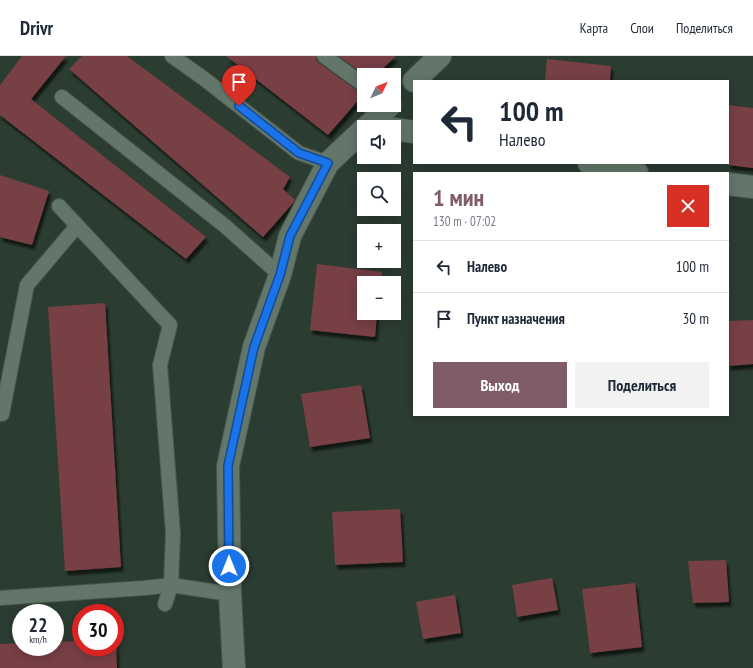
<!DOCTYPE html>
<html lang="ru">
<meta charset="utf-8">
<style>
body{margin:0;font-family:"PT Sans Narrow",sans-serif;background:#f2f2f3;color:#1f2937;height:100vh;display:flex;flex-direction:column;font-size:15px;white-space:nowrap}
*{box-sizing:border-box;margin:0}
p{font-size:13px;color:#747a83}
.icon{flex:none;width:22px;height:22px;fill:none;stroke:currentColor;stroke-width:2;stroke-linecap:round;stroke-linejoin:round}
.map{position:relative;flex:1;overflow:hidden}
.side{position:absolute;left:413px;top:116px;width:316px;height:244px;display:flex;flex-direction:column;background:#fff;border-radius:0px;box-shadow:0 2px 10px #0003}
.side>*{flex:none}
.top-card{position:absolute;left:413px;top:24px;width:316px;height:84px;border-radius:0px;box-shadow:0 2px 10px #0003;background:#fff;color:#1f2937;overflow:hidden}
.needle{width:26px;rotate:47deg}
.fabs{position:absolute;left:357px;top:12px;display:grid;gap:8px}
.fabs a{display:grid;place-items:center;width:44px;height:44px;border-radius:0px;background:#fff;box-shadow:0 2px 10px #0003;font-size:20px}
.speed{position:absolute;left:12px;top:548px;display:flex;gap:8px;font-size:20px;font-weight:700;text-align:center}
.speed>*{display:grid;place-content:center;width:52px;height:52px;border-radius:50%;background:#fff;box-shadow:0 2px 10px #0003;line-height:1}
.speed small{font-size:10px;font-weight:400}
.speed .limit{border:6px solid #d22;background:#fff;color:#111}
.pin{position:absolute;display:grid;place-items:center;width:34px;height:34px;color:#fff;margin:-41px -17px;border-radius:50% 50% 50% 0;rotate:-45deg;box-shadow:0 0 4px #0007}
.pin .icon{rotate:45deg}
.me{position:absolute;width:44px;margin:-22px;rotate:0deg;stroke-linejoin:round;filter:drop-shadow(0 0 3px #0008)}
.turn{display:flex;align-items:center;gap:14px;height:84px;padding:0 20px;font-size:18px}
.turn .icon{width:52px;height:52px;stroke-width:2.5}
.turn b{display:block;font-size:28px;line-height:34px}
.round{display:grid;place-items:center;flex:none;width:42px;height:42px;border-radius:0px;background:#f2f2f3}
.head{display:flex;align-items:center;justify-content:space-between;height:68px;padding:0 20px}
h1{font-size:24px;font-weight:700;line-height:30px;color:#7f5c67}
.button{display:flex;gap:8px;margin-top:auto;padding:8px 20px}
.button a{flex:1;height:46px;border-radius:0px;background:#7f5c67;color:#fff;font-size:16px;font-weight:700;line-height:46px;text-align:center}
.button a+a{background:#f2f2f3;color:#1f2937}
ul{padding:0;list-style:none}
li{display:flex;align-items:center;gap:12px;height:52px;padding:0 20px;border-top:1px solid #e0e1e3}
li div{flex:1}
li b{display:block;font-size:15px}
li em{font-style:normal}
header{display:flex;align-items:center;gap:24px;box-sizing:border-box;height:56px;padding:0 20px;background:#fff;border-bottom:1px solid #e0e1e3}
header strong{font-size:19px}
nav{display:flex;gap:22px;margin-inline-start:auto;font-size:14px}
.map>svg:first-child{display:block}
.building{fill:#773f45;filter:url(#shadow)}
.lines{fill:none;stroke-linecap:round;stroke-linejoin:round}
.lane-casing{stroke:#4a584f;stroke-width:16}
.street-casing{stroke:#4a584f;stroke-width:24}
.lane{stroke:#63766a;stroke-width:14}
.street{stroke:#63766a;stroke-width:22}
.route-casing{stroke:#114b97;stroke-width:10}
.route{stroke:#1a73e8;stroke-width:7}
</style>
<header>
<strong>Drivr</strong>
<nav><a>Карта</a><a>Слои</a><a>Поделиться</a></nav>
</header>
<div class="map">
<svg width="753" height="612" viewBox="0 0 753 612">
<defs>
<filter id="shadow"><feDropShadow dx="2.5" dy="4.5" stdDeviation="1" flood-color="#0009"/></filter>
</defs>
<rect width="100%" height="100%" fill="#2b3c31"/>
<!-- building -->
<g class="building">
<path d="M 22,0 L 66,0 L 31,43 L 206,181 L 186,203 L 0,59 L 0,29 Z"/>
<path d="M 82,0 L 127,0 L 290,121 L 283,133 L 295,144 L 293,147 L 263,181 L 69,13 Z"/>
<path d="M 226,0 L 316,0 L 316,4 L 319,7 L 359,36 L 357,38 L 361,41 L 328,79 Z"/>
<path d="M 338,0 L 396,0 L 376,19 L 365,19 Z"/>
<path d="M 547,3 L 611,10 L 610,25 L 545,25 Z"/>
<path d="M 728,49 L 753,52 L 753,112 L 728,109 Z"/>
<path d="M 0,119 L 49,135 L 32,189 L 0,181 Z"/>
<path d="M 317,208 L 382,216 L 381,227 L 364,227 L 364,257 L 377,257 L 375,281 L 310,274 Z"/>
<path d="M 105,247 L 121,511 L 65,515 L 48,251 Z"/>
<path d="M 753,264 L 753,308 L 728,310 L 728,265 Z"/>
<path d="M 361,329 L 370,382 L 310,391 L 301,338 Z"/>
<path d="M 400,453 L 403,506 L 335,509 L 332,456 Z"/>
<path d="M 726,504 L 729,546 L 693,547 L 688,505 Z"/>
<path d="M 552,522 L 558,554 L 517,561 L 512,529 Z"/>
<path d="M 635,527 L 642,591 L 590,597 L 582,533 Z"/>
<path d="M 455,539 L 461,577 L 423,583 L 416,546 Z"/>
<path d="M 115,584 L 116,584 L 117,612 L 0,612 L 0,588 L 21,587 L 21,591 L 55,591 L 55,586 L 81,585 L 81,591 L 115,591 Z"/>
</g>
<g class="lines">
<defs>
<g id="lane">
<path d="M 172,0 L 203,22 L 299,97 L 328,107"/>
<path d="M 324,0 L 364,29"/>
<path d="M 62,41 L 225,170 L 280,219"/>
<path d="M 59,150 L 170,269 L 160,309 L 173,477 L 171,529 L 165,548"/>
<path d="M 0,358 L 2,358 L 27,229 L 77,170"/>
<path d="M 0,542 L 144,532 L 171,529 L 230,538"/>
</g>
<g id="street">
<path d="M 414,25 L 440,0"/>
<path d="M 369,69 L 390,49"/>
<path d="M 394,73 L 414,76"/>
<path d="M 589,107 L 637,117"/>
<path d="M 728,128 L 753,131"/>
<path d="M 234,612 L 230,538 L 228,410 L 254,291 L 280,219 L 290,180 L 328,107 L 364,73"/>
</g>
</defs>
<!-- lane casing -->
<use href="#lane" class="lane-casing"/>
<!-- street casing -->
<use href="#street" class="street-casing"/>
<!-- lane -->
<use href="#lane" class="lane"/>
<!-- street -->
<use href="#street" class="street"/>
</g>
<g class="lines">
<defs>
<path id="route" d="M 229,510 L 228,410 L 254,291 L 280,219 L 290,180 L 328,107 L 299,97 L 239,50"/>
</defs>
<!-- route casing -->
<use href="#route" class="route-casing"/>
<!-- route -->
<use href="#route" class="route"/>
</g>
</svg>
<div class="fabs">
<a><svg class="needle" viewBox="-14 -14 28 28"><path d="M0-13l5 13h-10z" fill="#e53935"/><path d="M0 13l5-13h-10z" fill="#747a83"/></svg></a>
<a><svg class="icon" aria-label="sound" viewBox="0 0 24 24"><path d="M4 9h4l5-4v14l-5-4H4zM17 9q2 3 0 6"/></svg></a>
<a><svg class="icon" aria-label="search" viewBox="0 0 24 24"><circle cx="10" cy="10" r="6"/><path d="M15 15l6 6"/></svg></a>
<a>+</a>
<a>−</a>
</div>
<div class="speed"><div>22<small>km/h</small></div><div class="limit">30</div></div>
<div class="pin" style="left:239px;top:50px;background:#d93025"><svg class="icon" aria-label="arrive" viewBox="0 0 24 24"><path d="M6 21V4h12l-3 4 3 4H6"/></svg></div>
<svg class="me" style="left:229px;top:510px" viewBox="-20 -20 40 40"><circle r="17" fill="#1a73e8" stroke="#fff" stroke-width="3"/><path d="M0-11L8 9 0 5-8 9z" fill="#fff"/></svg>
<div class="top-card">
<div class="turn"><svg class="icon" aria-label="left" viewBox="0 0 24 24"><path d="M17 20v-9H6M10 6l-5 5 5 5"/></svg><div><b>100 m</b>Налево</div></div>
</div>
<section class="side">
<div class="head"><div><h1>1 мин</h1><p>130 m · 07:02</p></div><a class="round" style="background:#d93025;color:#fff"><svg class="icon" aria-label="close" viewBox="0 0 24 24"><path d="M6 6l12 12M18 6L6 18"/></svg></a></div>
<ul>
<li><svg class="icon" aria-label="left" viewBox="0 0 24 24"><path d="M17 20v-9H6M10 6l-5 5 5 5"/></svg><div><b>Налево</b></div><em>100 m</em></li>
<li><svg class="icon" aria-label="arrive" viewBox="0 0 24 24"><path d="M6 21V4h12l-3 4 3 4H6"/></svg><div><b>Пункт назначения</b></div><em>30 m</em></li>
</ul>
<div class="button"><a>Выход</a><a>Поделиться</a></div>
</section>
</div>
